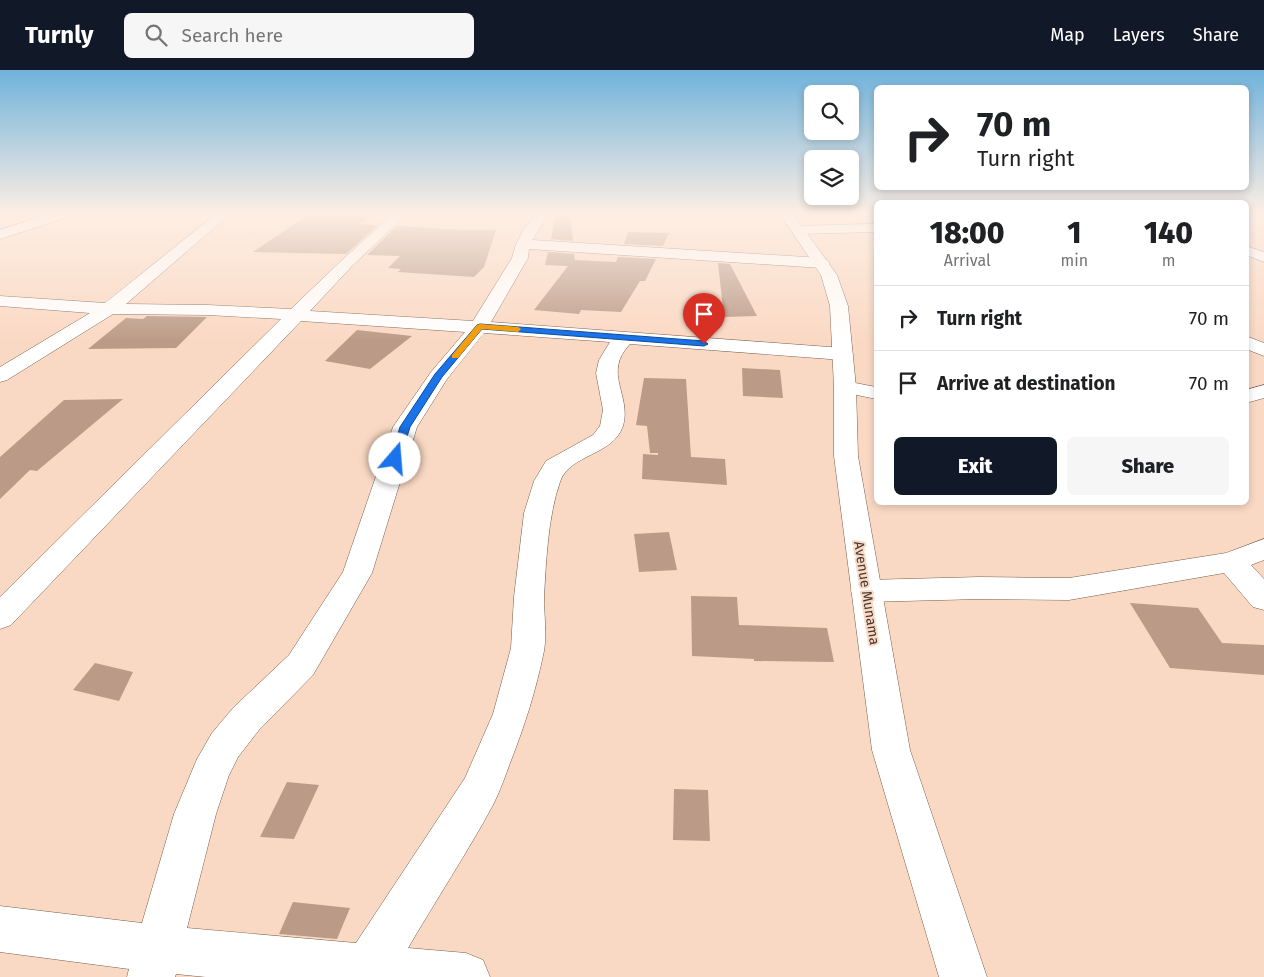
<!DOCTYPE html>
<style>
body{margin:0;font-family:"Fira Sans",sans-serif;background:#f6f6f6;color:#202124;height:100vh;display:flex;flex-direction:column;font-size:19px;white-space:nowrap}
*{box-sizing:border-box;margin:0}
p{font-size:16px;color:#757577}
.icon{flex:none;width:28px;height:28px;fill:none;stroke:currentColor;stroke-width:2;stroke-linecap:round;stroke-linejoin:round}
.map{position:relative;flex:1;overflow:hidden}
.side{position:absolute;left:874px;top:130px;width:375px;height:305px;display:flex;flex-direction:column;background:#fff;border-radius:8px;box-shadow:0 2px 8px #0003}
.side>*{flex:none}
.hud{position:absolute;left:874px;top:15px;width:375px;height:105px;border-radius:8px;box-shadow:0 2px 8px #0003;background:#fff;color:#202124;overflow:hidden}
.controls{position:absolute;left:804px;top:15px;display:grid;gap:10px}
.controls a{display:grid;place-items:center;width:55px;height:55px;border-radius:8px;background:#fff;box-shadow:0 2px 8px #0003;font-size:25px}
.pin{position:absolute;display:grid;place-items:center;width:42px;height:42px;color:#fff;margin:-51px -21px;border-radius:50% 50% 50% 0;rotate:-45deg;box-shadow:0 0 5px #0007}
.pin .icon{rotate:45deg}
.me{position:absolute;width:55px;margin:-28px;rotate:18deg;stroke-linejoin:round;filter:drop-shadow(0 0 4px #0008)}
.turn{display:flex;align-items:center;gap:18px;height:105px;padding:0 20px;font-size:22px}
.turn .icon{width:65px;height:65px;stroke-width:2.5}
.turn b{display:block;font-size:35px;line-height:42px}
.eta{display:flex;justify-content:space-evenly;align-items:center;height:85px;text-align:center}
.eta b{font-size:30px;font-weight:800;line-height:35px}
.cta{display:flex;gap:10px;margin-top:auto;padding:10px 20px}
.cta a{flex:1;height:58px;border-radius:8px;background:#111827;color:#fff;font-size:20px;font-weight:800;line-height:58px;text-align:center}
.cta a+a{background:#f6f6f6;color:#202124}
ul{padding:0;list-style:none}
li{display:flex;align-items:center;gap:15px;height:65px;padding:0 20px;border-top:1px solid #e0e0e0}
li div{flex:1}
li b{display:block;font-size:19px}
li em{font-style:normal}
header{display:flex;align-items:center;gap:30px;box-sizing:border-box;height:70px;padding:0 25px;background:#111827;color:#fff}
header strong{font-size:24px}
nav{display:flex;gap:28px;margin-inline-start:auto;font-size:18px}
.search{width:350px;height:45px;background:#f6f6f6;display:flex;align-items:center;gap:12px;box-sizing:border-box;padding:0 18px;border-radius:8px;color:#757577;font-size:19px}
.map>svg:first-child{display:block}
.building{fill:#bb9b88}
.lines{fill:none;stroke-linecap:round;stroke-linejoin:round}
.minor-casing{stroke:#795d4a;stroke-width:1}
.tertiary-casing{stroke:#795d4a;stroke-width:1}
.minor{fill:#fff;fill-rule:evenodd}
.tertiary{fill:#fff;fill-rule:evenodd}
.route{fill:#1a73e8;stroke:#114b97}
.slow{fill:#f59e0b}
.labels{text-anchor:middle;stroke-width:4;stroke-linejoin:round;paint-order:stroke}
.street-label{font-size:14px;fill:#453830;stroke:#fad9c4}
</style>
<header>
<strong>Turnly</strong>
<div class="search"><svg class="icon" aria-label="search" viewBox="0 0 24 24"><circle cx="10" cy="10" r="6"/><path d="M15 15l6 6"/></svg>Search here</div>
<nav><a>Map</a><a>Layers</a><a>Share</a></nav>
</header>
<div class="map">
<svg width="1264" height="907" viewBox="0 0 1264 907">
<rect width="100%" height="100%" fill="#fad9c4"/>
<!-- building -->
<g class="building">
<path d="M 556,144 L 570,144 L 573,171 L 551,169 Z"/>
<path d="M 306,146 L 368,147 L 360,154 L 378,155 L 346,184 L 253,182 Z"/>
<path d="M 397,156 L 464,160 L 496,160 L 484,197 L 474,207 L 398,202 L 401,199 L 388,198 L 400,186 L 367,185 Z"/>
<path d="M 628,162 L 669,163 L 663,176 L 624,174 Z"/>
<path d="M 548,182 L 574,184 L 575,190 L 616,192 L 618,187 L 656,189 L 645,211 L 640,211 L 621,242 L 581,240 L 579,244 L 534,240 L 568,196 L 545,195 Z"/>
<path d="M 718,193 L 730,194 L 757,246 L 724,247 Z"/>
<path d="M 147,246 L 207,247 L 176,278 L 88,279 L 126,248 L 143,249 Z"/>
<path d="M 357,260 L 412,266 L 370,299 L 325,291 Z"/>
<path d="M 742,298 L 780,300 L 783,328 L 743,326 Z"/>
<path d="M 644,308 L 686,309 L 691,387 L 725,389 L 727,415 L 642,409 L 643,384 L 658,385 L 658,383 L 650,383 L 647,356 L 636,355 Z"/>
<path d="M 123,329 L 37,401 L 30,400 L 0,429 L 0,387 L 64,330 Z"/>
<path d="M 669,462 L 677,500 L 639,502 L 634,464 Z"/>
<path d="M 691,526 L 737,527 L 739,555 L 827,558 L 834,592 L 754,591 L 754,589 L 692,586 Z"/>
<path d="M 1130,533 L 1198,538 L 1222,573 L 1264,575 L 1264,605 L 1170,598 Z"/>
<path d="M 95,593 L 133,602 L 119,631 L 73,620 Z"/>
<path d="M 287,712 L 319,715 L 294,769 L 260,767 Z"/>
<path d="M 674,719 L 708,720 L 710,771 L 673,770 Z"/>
<path d="M 293,832 L 350,838 L 337,869 L 279,864 Z"/>
</g>
<g class="lines">
<defs>
<g id="minor">
<path d="M 49,144 L 69,144 L 68,147 L 0,169 L 0,160 Z"/>
<path d="M 216,144 L 230,144 L 126,234 L 208,235 L 291,239 L 342,190 L 393,144 L 407,144 L 352,196 L 310,241 L 473,251 L 512,188 L 516,174 L 524,159 L 536,144 L 549,144 L 532,170 L 822,188 L 827,190 L 830,193 L 827,196 L 822,198 L 529,179 L 528,188 L 491,252 L 843,278 L 850,280 L 853,284 L 850,288 L 843,290 L 630,274 C 602,303 632,325 623,356 C 613,386 569,384 560,412 C 548,446 546,492 544,528 C 544,545 547,564 544,581 C 536,620 525,655 510,693 C 505,707 500,721 493,735 C 467,783 436,830 408,878 L 466,883 L 483,890 L 490,907 L 206,907 L 176,904 L 175,907 L 127,907 L 129,899 L 0,882 L 0,836 L 142,853 L 174,744 L 197,689 L 212,663 L 233,638 L 289,585 L 343,502 L 393,357 L 431,302 L 465,262 L 301,251 L 11,555 L 0,559 L 0,527 L 281,249 L 208,245 L 113,244 L 7,310 L 0,312 L 0,297 L 90,243 L 0,236 L 0,226 L 105,233 ZM 484,263 L 610,272 L 599,290 L 596,303 L 603,340 L 600,356 L 593,365 L 546,391 L 534,411 L 524,443 L 514,527 L 511,578 L 493,644 L 465,708 L 356,873 L 187,858 L 216,744 L 229,705 L 238,687 L 259,660 L 313,605 L 372,503 L 417,357 L 447,309 Z"/>
<path d="M 876,154 L 876,162 L 797,164 L 790,160 L 797,156 Z"/>
<path d="M 1246,176 L 1264,182 L 1264,192 L 1246,185 Z"/>
<path d="M 1246,266 L 1264,273 L 1264,286 L 1246,279 Z"/>
<path d="M 845,311 L 876,317 L 876,329 L 838,321 L 834,317 L 838,313 Z"/>
<path d="M 1264,315 L 1264,328 L 1246,333 L 1246,320 Z"/>
<path d="M 1264,469 L 1264,490 L 1251,495 L 1264,509 L 1264,540 L 1253,537 L 1224,503 L 1069,530 L 980,529 L 866,532 L 855,529 L 851,521 L 855,513 L 866,510 L 980,507 L 1069,508 L 1226,483 Z"/>
</g>
<path id="tertiary" d="M 780,144 L 793,144 L 837,205 L 848,236 L 856,317 L 858,386 L 910,680 L 987,907 L 939,907 L 872,680 L 834,386 L 834,317 L 830,236 L 821,205 Z"/>
</defs>
<!-- minor casing -->
<use href="#minor" class="minor-casing"/>
<!-- tertiary casing -->
<use href="#tertiary" class="tertiary-casing"/>
<!-- minor -->
<use href="#minor" class="minor"/>
<!-- tertiary -->
<use href="#tertiary" class="tertiary"/>
</g>
<!-- sky -->
<linearGradient id="sky" x2="0" y2="1"><stop stop-color="#70b3dc"/><stop offset="0.53" stop-color="#fdeee4"/><stop offset="1" stop-color="#fdeee4" stop-opacity="0"/></linearGradient>
<rect width="1264" height="271" fill="url(#sky)"/>
<!-- route -->
<path class="route" d="M 480,254 L 704,271 L 708,274 L 704,276 L 482,259 L 442,307 L 410,357 L 400,389 L 395,392 L 391,391 L 390,389 L 400,357 L 435,304 L 477,255 Z"/>
<!-- slow -->
<path class="slow" d="M 480,254 L 518,257 L 521,259 L 518,262 L 482,259 L 458,288 L 452,288 L 452,285 L 477,255 Z"/>
<g class="labels">
<!-- street labels -->
<g class="street-label">
<text transform="translate(867 523) rotate(81)" y="5">Avenue Munama</text>
</g>
</g>
</svg>
<div class="controls">
<a><svg class="icon" aria-label="search" viewBox="0 0 24 24"><circle cx="10" cy="10" r="6"/><path d="M15 15l6 6"/></svg></a>
<a><svg class="icon" aria-label="layers" viewBox="0 0 24 24"><path d="M12 4l9 5-9 5-9-5zM3 14l9 5 9-5"/></svg></a>
</div>
<div class="pin" style="left:704px;top:274px;background:#d93025"><svg class="icon" aria-label="arrive" viewBox="0 0 24 24"><path d="M6 21V4h12l-3 4 3 4H6"/></svg></div>
<svg class="me" style="left:395px;top:389px" viewBox="-20 -20 40 40"><circle r="19" fill="#fff"/><path d="M0-13L10 11 0 6-10 11z" fill="#1a73e8"/></svg>
<div class="hud">
<div class="turn"><svg class="icon" aria-label="right" viewBox="0 0 24 24"><path d="M7 20v-9h11M14 6l5 5-5 5"/></svg><div><b>70 m</b>Turn right</div></div>
</div>
<section class="side">
<div class="eta">
<div><b>18:00</b><p>Arrival</p></div>
<div><b>1</b><p>min</p></div>
<div><b>140</b><p>m</p></div>
</div>
<ul>
<li><svg class="icon" aria-label="right" viewBox="0 0 24 24"><path d="M7 20v-9h11M14 6l5 5-5 5"/></svg><div><b>Turn right</b></div><em>70 m</em></li>
<li><svg class="icon" aria-label="arrive" viewBox="0 0 24 24"><path d="M6 21V4h12l-3 4 3 4H6"/></svg><div><b>Arrive at destination</b></div><em>70 m</em></li>
</ul>
<div class="cta"><a>Exit</a><a>Share</a></div>
</section>
</div>
